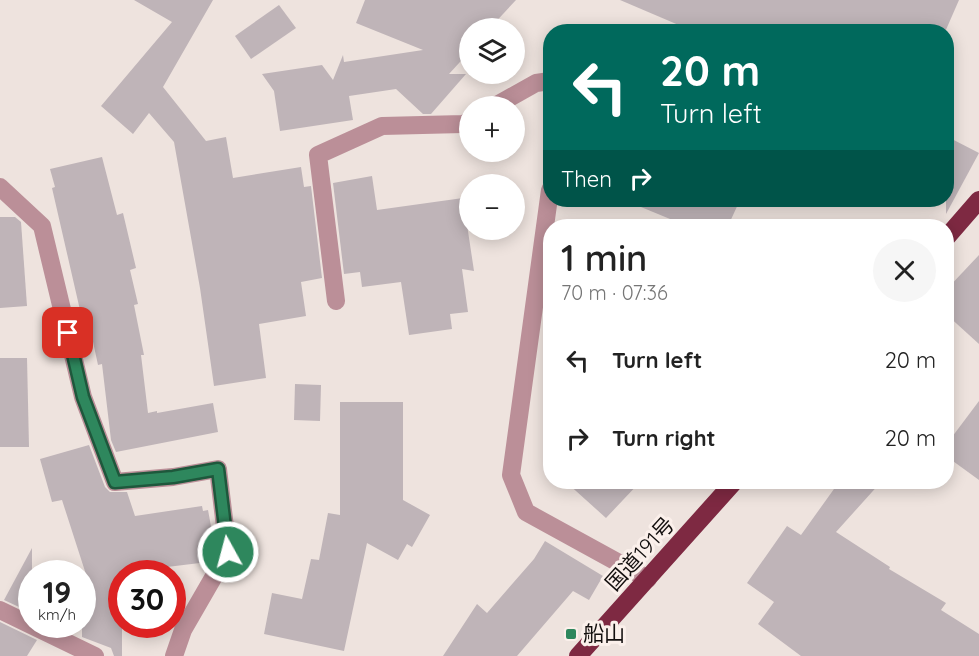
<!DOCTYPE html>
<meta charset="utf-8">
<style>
body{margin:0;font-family:Quicksand,"Noto Sans JP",sans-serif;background:#f6f6f6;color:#222;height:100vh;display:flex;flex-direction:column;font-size:22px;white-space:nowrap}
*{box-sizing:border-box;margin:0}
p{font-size:20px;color:#767676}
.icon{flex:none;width:33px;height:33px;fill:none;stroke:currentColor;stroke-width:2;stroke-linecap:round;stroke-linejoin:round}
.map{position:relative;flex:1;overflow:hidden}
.details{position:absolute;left:543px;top:219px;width:411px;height:270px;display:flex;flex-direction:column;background:#fff;border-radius:24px;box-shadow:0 3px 15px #0003}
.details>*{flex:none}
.hud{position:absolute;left:543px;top:24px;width:411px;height:183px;border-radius:24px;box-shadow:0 3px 15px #0003;background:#00695c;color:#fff;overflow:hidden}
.fabs{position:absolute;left:459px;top:18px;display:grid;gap:12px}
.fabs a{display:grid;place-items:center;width:66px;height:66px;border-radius:50%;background:#fff;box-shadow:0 3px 15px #0003;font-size:30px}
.speed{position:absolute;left:18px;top:560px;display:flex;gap:12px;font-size:30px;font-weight:700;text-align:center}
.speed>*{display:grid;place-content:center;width:78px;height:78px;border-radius:50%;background:#fff;box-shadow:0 3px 15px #0003;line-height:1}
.speed small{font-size:15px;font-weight:400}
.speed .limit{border:9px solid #d22;background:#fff;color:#111}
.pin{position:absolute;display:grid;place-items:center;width:51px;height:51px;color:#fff;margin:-26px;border-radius:12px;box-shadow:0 3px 9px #0006}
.me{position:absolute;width:66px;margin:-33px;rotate:353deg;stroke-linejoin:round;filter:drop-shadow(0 0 4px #0008)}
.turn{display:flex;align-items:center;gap:21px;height:126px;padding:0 18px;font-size:27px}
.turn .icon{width:78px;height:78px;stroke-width:2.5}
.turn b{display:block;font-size:42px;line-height:51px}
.then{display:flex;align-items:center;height:57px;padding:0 18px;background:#0003;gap:12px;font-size:22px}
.round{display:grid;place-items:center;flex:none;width:63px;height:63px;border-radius:32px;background:#f6f6f6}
.head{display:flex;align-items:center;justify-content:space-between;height:102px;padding:0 18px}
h1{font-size:36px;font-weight:600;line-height:45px}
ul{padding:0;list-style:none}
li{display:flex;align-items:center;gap:18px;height:78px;padding:0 18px}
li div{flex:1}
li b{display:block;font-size:22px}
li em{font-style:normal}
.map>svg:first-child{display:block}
.building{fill:#bfb4b8}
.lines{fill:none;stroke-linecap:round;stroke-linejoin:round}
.lane{stroke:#bb8f98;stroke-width:18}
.street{stroke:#bb8f98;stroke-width:18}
.highway{stroke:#7e2942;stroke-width:18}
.route-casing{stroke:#1e583c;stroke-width:15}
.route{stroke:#2e875d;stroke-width:10}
.poi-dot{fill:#2e875d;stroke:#fbf0eb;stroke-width:2}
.labels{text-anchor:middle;stroke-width:6;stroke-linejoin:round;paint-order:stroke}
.street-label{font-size:21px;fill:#130f0e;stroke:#fbf0eb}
.poi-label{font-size:21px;fill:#130f0e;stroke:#fbf0eb;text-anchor:start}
</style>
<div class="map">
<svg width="979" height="656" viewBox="0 0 979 656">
<rect width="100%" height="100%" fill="#eee3de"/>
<!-- building -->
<g class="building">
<path d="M 134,0 L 213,0 L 163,87 L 206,141 L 226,137 L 233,178 L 301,167 L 304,187 L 311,186 L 322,278 L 301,282 L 306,316 L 259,324 L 266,378 L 214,386 L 200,288 L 174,142 L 149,113 L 133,134 L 101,106 L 172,22 Z"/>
<path d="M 365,0 L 516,0 L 490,28 L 470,28 L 470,51 L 449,74 L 466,74 L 431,114 L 423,114 L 396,89 L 349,96 L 353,120 L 280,131 L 274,91 L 262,74 L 322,65 L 333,80 L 343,55 L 344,62 L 423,50 L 356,23 Z"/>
<path d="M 620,0 L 959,0 L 945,32 L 695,32 Z"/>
<path d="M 279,5 L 296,28 L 251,59 L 235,36 Z"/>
<path d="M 946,136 L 979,153 L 946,214 Z"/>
<path d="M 102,157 L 117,215 L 123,213 L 136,268 L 130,270 L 138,304 L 134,305 L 144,355 L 141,355 L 148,413 L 157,411 L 157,413 L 213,403 L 218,432 L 116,452 L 111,440 L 102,364 L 98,365 L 86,309 L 80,310 L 52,188 L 55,187 L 50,169 Z"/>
<path d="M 372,176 L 377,210 L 463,198 L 474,271 L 462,269 L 468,312 L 450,314 L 452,329 L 409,335 L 401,282 L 362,287 L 360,272 L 344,274 L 333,183 Z"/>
<path d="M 624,200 L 740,200 L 728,226 L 687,226 Z"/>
<path d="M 0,217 L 15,217 L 21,222 L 27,306 L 0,308 Z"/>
<path d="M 979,255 L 979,344 L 946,314 L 946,290 Z"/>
<path d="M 0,358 L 27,358 L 29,447 L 0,447 Z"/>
<path d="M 295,384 L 321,385 L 320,421 L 294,420 Z"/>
<path d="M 979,401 L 979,480 L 946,456 L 946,445 Z"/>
<path d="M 340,402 L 403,402 L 403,500 L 430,515 L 412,547 L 407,544 L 398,560 L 367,543 L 344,651 L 264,634 L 272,593 L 302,599 L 311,559 L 319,560 L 328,513 L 340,515 Z"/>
<path d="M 89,445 L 105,487 L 110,492 L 127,492 L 135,516 L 202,506 L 203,511 L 208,510 L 215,548 L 205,549 L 208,562 L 167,567 L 167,573 L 122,573 L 122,656 L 114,656 L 111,648 L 82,637 L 82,588 L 92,593 L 62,500 L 52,502 L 40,459 Z"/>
<path d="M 566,482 L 640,482 L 606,518 Z"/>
<path d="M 839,482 L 881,482 L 836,532 L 890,567 L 889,569 L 946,603 L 941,610 L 979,634 L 979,656 L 801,656 L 758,624 L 774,602 L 747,583 L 787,526 L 801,535 Z"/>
<path d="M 545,541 L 603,576 L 589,600 L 573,591 L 517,656 L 443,656 L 477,604 L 487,613 L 534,559 Z"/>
<path d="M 32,548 L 32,613 L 4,600 Z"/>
<path d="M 0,622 L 37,640 L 27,656 L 0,656 Z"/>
</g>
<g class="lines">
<!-- lane -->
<g class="lane">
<path d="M 495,106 L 536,83 L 550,81"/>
<path d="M 550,190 L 511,475 L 526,512 L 648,579"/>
<path d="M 336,301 L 318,155 L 382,126 L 463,124 L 470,121"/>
</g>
<!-- street -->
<g class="street">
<path d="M 0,187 L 42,226 L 83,397 L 115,482 L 173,477 L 218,469 L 228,552 L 183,630 L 174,656"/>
<path d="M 0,610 L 95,656"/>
</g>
<!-- highway -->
<g class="highway">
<path d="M 946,238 L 979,200"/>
<path d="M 578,656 L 734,482"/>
</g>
</g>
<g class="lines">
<defs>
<path id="route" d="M 68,333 L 83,397 L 115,482 L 173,477 L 218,469 L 228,552"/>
</defs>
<!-- route casing -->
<use href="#route" class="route-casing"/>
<!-- route -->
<use href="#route" class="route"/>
</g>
<!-- markers -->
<rect class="poi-dot" x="565" y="628" width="12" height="12" rx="3"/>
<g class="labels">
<!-- street labels -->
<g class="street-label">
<text transform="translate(640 554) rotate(-48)" y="7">国道191号</text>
</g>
<!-- poi labels -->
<g class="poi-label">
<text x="583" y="641">船山</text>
</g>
</g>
</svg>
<div class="fabs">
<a><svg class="icon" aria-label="layers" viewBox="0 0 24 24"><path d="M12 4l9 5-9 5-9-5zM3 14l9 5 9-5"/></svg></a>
<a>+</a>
<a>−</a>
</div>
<div class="speed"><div>19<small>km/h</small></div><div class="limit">30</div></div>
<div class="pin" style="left:68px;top:333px;background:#d93025"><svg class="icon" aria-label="arrive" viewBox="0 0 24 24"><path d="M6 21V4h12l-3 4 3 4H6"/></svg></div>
<svg class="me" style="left:228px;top:552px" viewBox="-20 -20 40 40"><circle r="17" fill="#2e875d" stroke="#fff" stroke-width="3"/><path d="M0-11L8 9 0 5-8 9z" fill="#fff"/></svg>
<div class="hud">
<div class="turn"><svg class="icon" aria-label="left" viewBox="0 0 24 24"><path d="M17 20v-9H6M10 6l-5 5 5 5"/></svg><div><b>20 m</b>Turn left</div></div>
<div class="then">Then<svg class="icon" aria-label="right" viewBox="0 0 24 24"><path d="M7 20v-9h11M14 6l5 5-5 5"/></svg></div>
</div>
<section class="details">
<div class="head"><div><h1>1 min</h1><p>70 m · 07:36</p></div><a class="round"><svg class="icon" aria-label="close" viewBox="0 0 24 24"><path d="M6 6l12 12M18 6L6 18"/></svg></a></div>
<ul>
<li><svg class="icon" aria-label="left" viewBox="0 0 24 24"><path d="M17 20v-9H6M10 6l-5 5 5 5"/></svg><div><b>Turn left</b></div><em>20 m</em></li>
<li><svg class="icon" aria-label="right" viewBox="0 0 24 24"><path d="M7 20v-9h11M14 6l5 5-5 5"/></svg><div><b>Turn right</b></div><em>20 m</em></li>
</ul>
</section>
</div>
